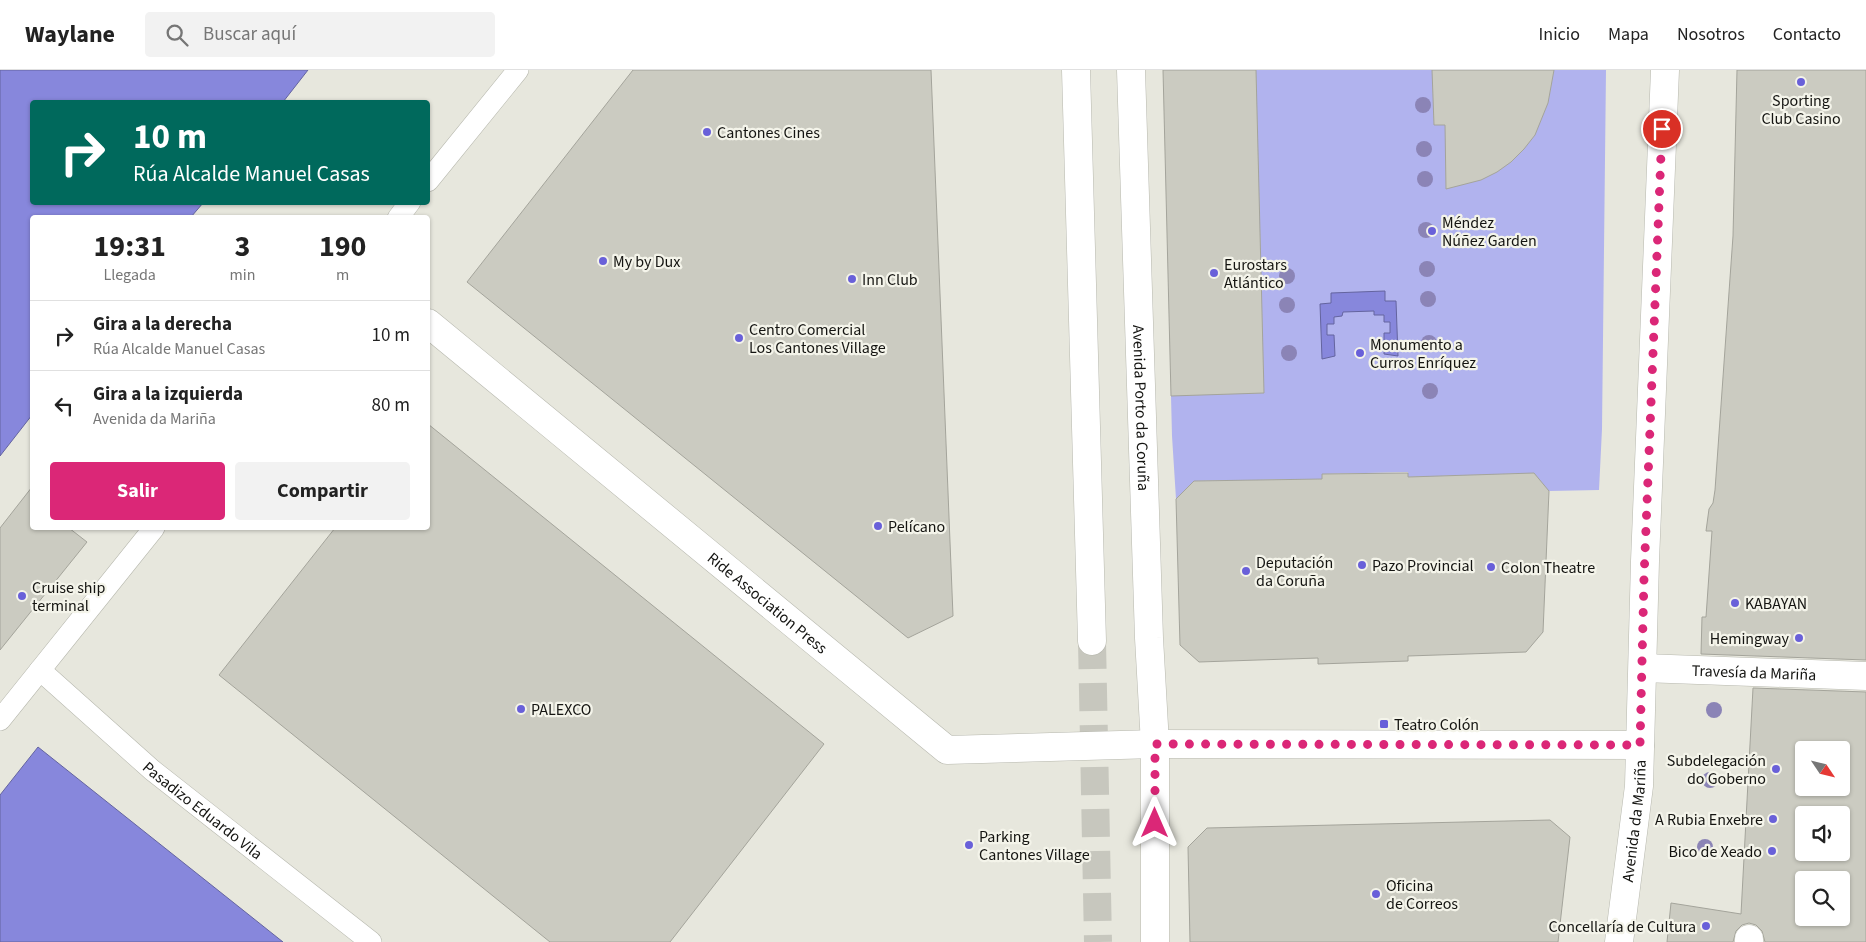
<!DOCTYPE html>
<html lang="es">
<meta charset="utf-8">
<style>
body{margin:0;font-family:"Source Sans 3",sans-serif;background:#f2f2f2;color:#222;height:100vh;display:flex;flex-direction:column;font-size:19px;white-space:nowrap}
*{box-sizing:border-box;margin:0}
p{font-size:16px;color:#767676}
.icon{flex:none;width:28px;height:28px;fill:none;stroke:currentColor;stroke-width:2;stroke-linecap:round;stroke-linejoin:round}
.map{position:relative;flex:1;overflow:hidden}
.drawer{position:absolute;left:30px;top:145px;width:400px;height:315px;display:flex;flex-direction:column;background:#fff;border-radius:5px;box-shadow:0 1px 4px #0004}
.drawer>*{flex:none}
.banner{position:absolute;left:30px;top:30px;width:400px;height:105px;border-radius:5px;box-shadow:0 1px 4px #0004;background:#00695c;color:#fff;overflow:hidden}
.needle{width:32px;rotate:125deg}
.fabs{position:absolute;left:1795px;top:671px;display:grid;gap:10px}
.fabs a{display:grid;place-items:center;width:55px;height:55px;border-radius:5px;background:#fff;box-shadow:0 1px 4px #0004;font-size:25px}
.pin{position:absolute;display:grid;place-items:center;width:42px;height:42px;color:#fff;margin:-21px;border:2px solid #fff;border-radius:50%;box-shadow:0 1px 5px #0007}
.me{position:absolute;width:55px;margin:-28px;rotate:0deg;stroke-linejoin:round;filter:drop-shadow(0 0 4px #0008)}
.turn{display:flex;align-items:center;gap:18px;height:105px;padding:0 20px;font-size:22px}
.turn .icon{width:65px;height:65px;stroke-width:2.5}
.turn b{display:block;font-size:35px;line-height:42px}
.eta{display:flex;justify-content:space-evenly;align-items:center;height:85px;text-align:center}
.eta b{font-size:30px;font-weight:700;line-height:35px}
.cta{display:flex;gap:10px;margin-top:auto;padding:10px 20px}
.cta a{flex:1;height:58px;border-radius:5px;background:#db2777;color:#fff;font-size:20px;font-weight:700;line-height:58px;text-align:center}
.cta a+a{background:#f2f2f2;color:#222}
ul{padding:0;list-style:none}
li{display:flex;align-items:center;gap:15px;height:70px;padding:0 20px;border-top:1px solid #e0e0e0}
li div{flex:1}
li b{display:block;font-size:19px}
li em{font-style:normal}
header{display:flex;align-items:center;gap:30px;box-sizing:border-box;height:70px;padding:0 25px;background:#fff;border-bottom:1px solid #e0e0e0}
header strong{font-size:24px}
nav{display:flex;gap:28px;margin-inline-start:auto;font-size:18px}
.search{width:350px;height:45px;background:#f2f2f2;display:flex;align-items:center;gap:12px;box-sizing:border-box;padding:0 18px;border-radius:5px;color:#767676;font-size:19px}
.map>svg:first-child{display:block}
.green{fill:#b1b3ee}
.water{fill:#8787dc;stroke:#64649f}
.building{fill:#cbcbc1;stroke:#a4a49b;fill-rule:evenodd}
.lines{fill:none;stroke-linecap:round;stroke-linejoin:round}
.secondary-tunnel{stroke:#c7c7be;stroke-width:28;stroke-dasharray:28 14;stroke-linecap:butt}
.service-casing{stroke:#b7b8ae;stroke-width:22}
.pedestrian-casing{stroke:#b7b8ae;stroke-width:29}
.minor-casing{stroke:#b7b8ae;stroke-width:29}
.secondary-casing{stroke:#b7b8ae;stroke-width:29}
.service{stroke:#fff;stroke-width:21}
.pedestrian{stroke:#fff;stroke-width:28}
.minor{stroke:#fff;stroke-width:28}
.secondary{stroke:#fff;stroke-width:28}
.tree{fill:#8b84b6}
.route{stroke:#db2777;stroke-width:9;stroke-dasharray:0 16.2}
.poi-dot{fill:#6960d9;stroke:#f4f4ea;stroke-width:2}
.labels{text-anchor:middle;stroke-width:4.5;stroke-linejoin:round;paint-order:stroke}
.poi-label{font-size:16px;fill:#141411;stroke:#f4f4ea;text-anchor:start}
.street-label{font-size:16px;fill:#141411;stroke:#f4f4ea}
</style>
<header>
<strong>Waylane</strong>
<div class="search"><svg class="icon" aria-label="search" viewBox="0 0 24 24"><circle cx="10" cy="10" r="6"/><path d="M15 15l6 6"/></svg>Buscar aquí</div>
<nav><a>Inicio</a><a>Mapa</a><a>Nosotros</a><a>Contacto</a></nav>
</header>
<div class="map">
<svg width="1866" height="872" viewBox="0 0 1866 872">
<rect width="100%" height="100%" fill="#e7e7dd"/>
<!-- green -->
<path class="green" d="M 1256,0 L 1606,0 L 1602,359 L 1599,420 L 1549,421 L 1408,407 L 1408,402 L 1323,404 L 1322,409 L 1194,411 L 1176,429 L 1172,366 L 1171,326 Z"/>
<!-- water -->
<g class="water">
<path d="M 0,0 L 308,0 L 283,32 L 32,32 L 32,132 L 203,133 L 191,147 L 32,148 L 32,345 L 0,386 Z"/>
<path d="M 1385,221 L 1385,231 L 1396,231 L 1398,286 L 1384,284 L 1384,263 L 1390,263 L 1390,252 L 1384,252 L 1384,245 L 1374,245 L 1374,241 L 1343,242 L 1342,246 L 1334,247 L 1334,254 L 1327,254 L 1327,265 L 1334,265 L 1335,286 L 1322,289 L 1320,234 L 1331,233 L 1331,223 Z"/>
<path d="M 38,677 L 283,872 L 0,872 L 0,725 Z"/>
</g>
<!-- building -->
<g class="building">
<path d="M 633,0 L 931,0 L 953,546 L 908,568 L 467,212 Z"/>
<path d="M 1163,0 L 1256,0 L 1264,323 L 1171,326 Z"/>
<path d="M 1432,0 L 1554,0 L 1548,33 L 1535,65 L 1524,79 L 1511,92 L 1497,102 L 1481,110 L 1446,119 L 1445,55 L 1434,55 Z"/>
<path d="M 1737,0 L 1866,0 L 1866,590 L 1701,584 L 1702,547 L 1706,547 L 1712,461 L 1706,461 L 1709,439 L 1713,433 L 1715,420 L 1733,166 Z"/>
<path d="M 428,354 L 824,674 L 670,872 L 550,872 L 219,605 L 335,458 L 428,458 Z"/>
<path d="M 1408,403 L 1408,407 L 1534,403 L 1549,421 L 1543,562 L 1526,582 L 1408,586 L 1408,591 L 1318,594 L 1318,588 L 1199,592 L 1180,575 L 1176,429 L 1194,411 L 1322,409 L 1322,404 Z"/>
<path d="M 32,417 L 32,458 L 69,458 L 87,472 L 0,580 L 0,458 Z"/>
<path d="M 1753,618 L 1866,622 L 1866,872 L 1765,872 L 1762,861 L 1756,855 L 1749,853 L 1742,855 L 1736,861 L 1733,872 L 1667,872 L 1671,833 L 1741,844 ZM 1804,680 L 1841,680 L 1841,718 L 1804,718 ZM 1804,745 L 1841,745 L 1841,782 L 1804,782 ZM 1804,810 L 1841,810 L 1841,848 L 1804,848 Z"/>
<path d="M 1550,750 L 1570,767 L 1558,872 L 1190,872 L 1188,777 L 1207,758 Z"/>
</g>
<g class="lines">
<!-- secondary-tunnel -->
<path class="secondary-tunnel" d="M 1092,571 L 1098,872"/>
<defs>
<g id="service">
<path d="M 428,111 L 518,0"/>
<path d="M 398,148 L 410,132"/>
<path id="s1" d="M 40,600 L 152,700 L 371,872"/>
<path d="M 0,650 L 154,458"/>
</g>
<g id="pedestrian">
<path id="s2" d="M 428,253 L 947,680 L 1155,674"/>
<path id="s3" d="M 1643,598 L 1866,606"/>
<path d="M 1749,872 L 1749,869"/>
</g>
<g id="minor">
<path id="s4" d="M 1131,0 L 1149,568 L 1155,674 L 1155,872"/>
<path d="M 1155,674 L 1640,675"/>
<path id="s5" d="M 1619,872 L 1639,716 L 1645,491 L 1665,0"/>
</g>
<path id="secondary" d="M 1076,0 L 1092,571"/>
</defs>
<!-- service casing -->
<use href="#service" class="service-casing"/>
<!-- pedestrian casing -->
<use href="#pedestrian" class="pedestrian-casing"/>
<!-- minor casing -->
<use href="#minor" class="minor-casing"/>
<!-- secondary casing -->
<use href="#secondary" class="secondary-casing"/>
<!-- service -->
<use href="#service" class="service"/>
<!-- pedestrian -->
<use href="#pedestrian" class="pedestrian"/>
<!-- minor -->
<use href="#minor" class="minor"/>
<!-- secondary -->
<use href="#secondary" class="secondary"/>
</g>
<!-- trees -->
<g class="tree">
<circle cx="1423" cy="35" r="8"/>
<circle cx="1424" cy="79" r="8"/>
<circle cx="1425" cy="109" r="8"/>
<circle cx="1426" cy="160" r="8"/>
<circle cx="1427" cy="199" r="8"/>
<circle cx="1287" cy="206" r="8"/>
<circle cx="1428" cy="229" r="8"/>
<circle cx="1287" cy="235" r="8"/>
<circle cx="1429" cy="273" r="8"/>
<circle cx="1289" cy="283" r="8"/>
<circle cx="1430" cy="321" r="8"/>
<circle cx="1714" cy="640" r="8"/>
<circle cx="1710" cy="710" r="8"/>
<circle cx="1705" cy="777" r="8"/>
</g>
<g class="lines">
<!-- route -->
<path class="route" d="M 1155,753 L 1155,674 L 1640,675 L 1644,508 L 1662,59"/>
</g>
<!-- markers -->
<g class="poi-dot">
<circle cx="1801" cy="12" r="5"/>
<circle cx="707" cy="62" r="5"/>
<circle cx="1432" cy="161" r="5"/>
<circle cx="603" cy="191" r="5"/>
<circle cx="1214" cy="203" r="5"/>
<circle cx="852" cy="209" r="5"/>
<circle cx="739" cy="268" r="5"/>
<circle cx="1360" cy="283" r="5"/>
<circle cx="878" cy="456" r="5"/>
<circle cx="1362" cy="495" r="5"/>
<circle cx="1491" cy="497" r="5"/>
<circle cx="1246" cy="501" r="5"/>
<circle cx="22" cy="526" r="5"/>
<circle cx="1735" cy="533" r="5"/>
<circle cx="1799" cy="568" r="5"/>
<circle cx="521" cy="639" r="5"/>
<rect x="1379" y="649" width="10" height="10" rx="2.5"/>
<circle cx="1776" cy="699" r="5"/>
<circle cx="1773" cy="749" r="5"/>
<circle cx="969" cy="775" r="5"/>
<circle cx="1772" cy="781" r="5"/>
<circle cx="1376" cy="824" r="5"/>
<circle cx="1706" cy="856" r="5"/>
</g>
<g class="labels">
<!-- poi labels -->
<g class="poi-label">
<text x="1801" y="36" text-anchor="middle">Sporting<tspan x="1801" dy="18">Club Casino</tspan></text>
<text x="717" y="68">Cantones Cines</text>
<text x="1442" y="158">Méndez<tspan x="1442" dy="18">Núñez Garden</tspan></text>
<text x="613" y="197">My by Dux</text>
<text x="1224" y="200">Eurostars<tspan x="1224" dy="18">Atlántico</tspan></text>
<text x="862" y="215">Inn Club</text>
<text x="749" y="265">Centro Comercial<tspan x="749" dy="18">Los Cantones Village</tspan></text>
<text x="1370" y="280">Monumento a<tspan x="1370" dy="18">Curros Enríquez</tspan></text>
<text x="888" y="462">Pelícano</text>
<text x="1256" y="498">Deputación<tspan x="1256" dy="18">da Coruña</tspan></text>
<text x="1372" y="501">Pazo Provincial</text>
<text x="1501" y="503">Colon Theatre</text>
<text x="32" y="523">Cruise ship<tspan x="32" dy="18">terminal</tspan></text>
<text x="1745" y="539">KABAYAN</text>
<text x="1789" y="574" text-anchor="end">Hemingway</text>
<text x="531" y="645">PALEXCO</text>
<text x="1394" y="660">Teatro Colón</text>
<text x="1766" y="696" text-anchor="end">Subdelegación<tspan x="1766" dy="18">do Goberno</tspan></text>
<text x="1763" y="755" text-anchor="end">A Rubia Enxebre</text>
<text x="979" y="772">Parking<tspan x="979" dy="18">Cantones Village</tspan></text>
<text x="1762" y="787" text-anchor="end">Bico de Xeado</text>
<text x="1386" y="821">Oficina<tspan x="1386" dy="18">de Correos</tspan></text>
<text x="1696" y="862" text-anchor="end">Concellaría de Cultura</text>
</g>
<!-- street labels -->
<g class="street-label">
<text dy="6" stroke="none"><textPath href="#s4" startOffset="338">Avenida Porto da Coruña</textPath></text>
<text dy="6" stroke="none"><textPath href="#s2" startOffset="440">Ride Association Press</textPath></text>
<text dy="6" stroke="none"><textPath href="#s3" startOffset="111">Travesía da Mariña</textPath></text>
<text dy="6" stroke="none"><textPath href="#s1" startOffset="215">Pasadizo Eduardo Vila</textPath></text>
<text dy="6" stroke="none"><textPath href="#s5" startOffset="122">Avenida da Mariña</textPath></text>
</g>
</g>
</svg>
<div class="fabs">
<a><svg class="needle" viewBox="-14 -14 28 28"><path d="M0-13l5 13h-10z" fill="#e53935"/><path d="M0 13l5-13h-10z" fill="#767676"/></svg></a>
<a><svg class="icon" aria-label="sound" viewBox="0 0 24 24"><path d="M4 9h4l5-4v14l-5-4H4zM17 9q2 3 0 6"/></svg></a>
<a><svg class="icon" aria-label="search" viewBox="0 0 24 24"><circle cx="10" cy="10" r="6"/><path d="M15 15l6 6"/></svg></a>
</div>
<div class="pin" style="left:1662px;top:59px;background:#d93025"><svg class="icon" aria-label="arrive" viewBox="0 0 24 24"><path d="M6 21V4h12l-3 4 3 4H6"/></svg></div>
<svg class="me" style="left:1155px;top:753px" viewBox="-20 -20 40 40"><path d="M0-17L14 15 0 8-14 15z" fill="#db2777" stroke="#fff" stroke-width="4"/></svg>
<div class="banner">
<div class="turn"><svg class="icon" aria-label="right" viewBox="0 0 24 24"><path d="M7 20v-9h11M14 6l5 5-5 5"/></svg><div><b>10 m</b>Rúa Alcalde Manuel Casas</div></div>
</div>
<section class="drawer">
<div class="eta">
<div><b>19:31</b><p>Llegada</p></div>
<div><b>3</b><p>min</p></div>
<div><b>190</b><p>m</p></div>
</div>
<ul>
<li><svg class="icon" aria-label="right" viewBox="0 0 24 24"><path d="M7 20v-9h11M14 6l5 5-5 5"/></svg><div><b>Gira a la derecha</b><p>Rúa Alcalde Manuel Casas</p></div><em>10 m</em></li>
<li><svg class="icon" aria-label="left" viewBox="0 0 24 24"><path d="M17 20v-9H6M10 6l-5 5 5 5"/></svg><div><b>Gira a la izquierda</b><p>Avenida da Mariña</p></div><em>80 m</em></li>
</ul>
<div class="cta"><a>Salir</a><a>Compartir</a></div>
</section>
</div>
